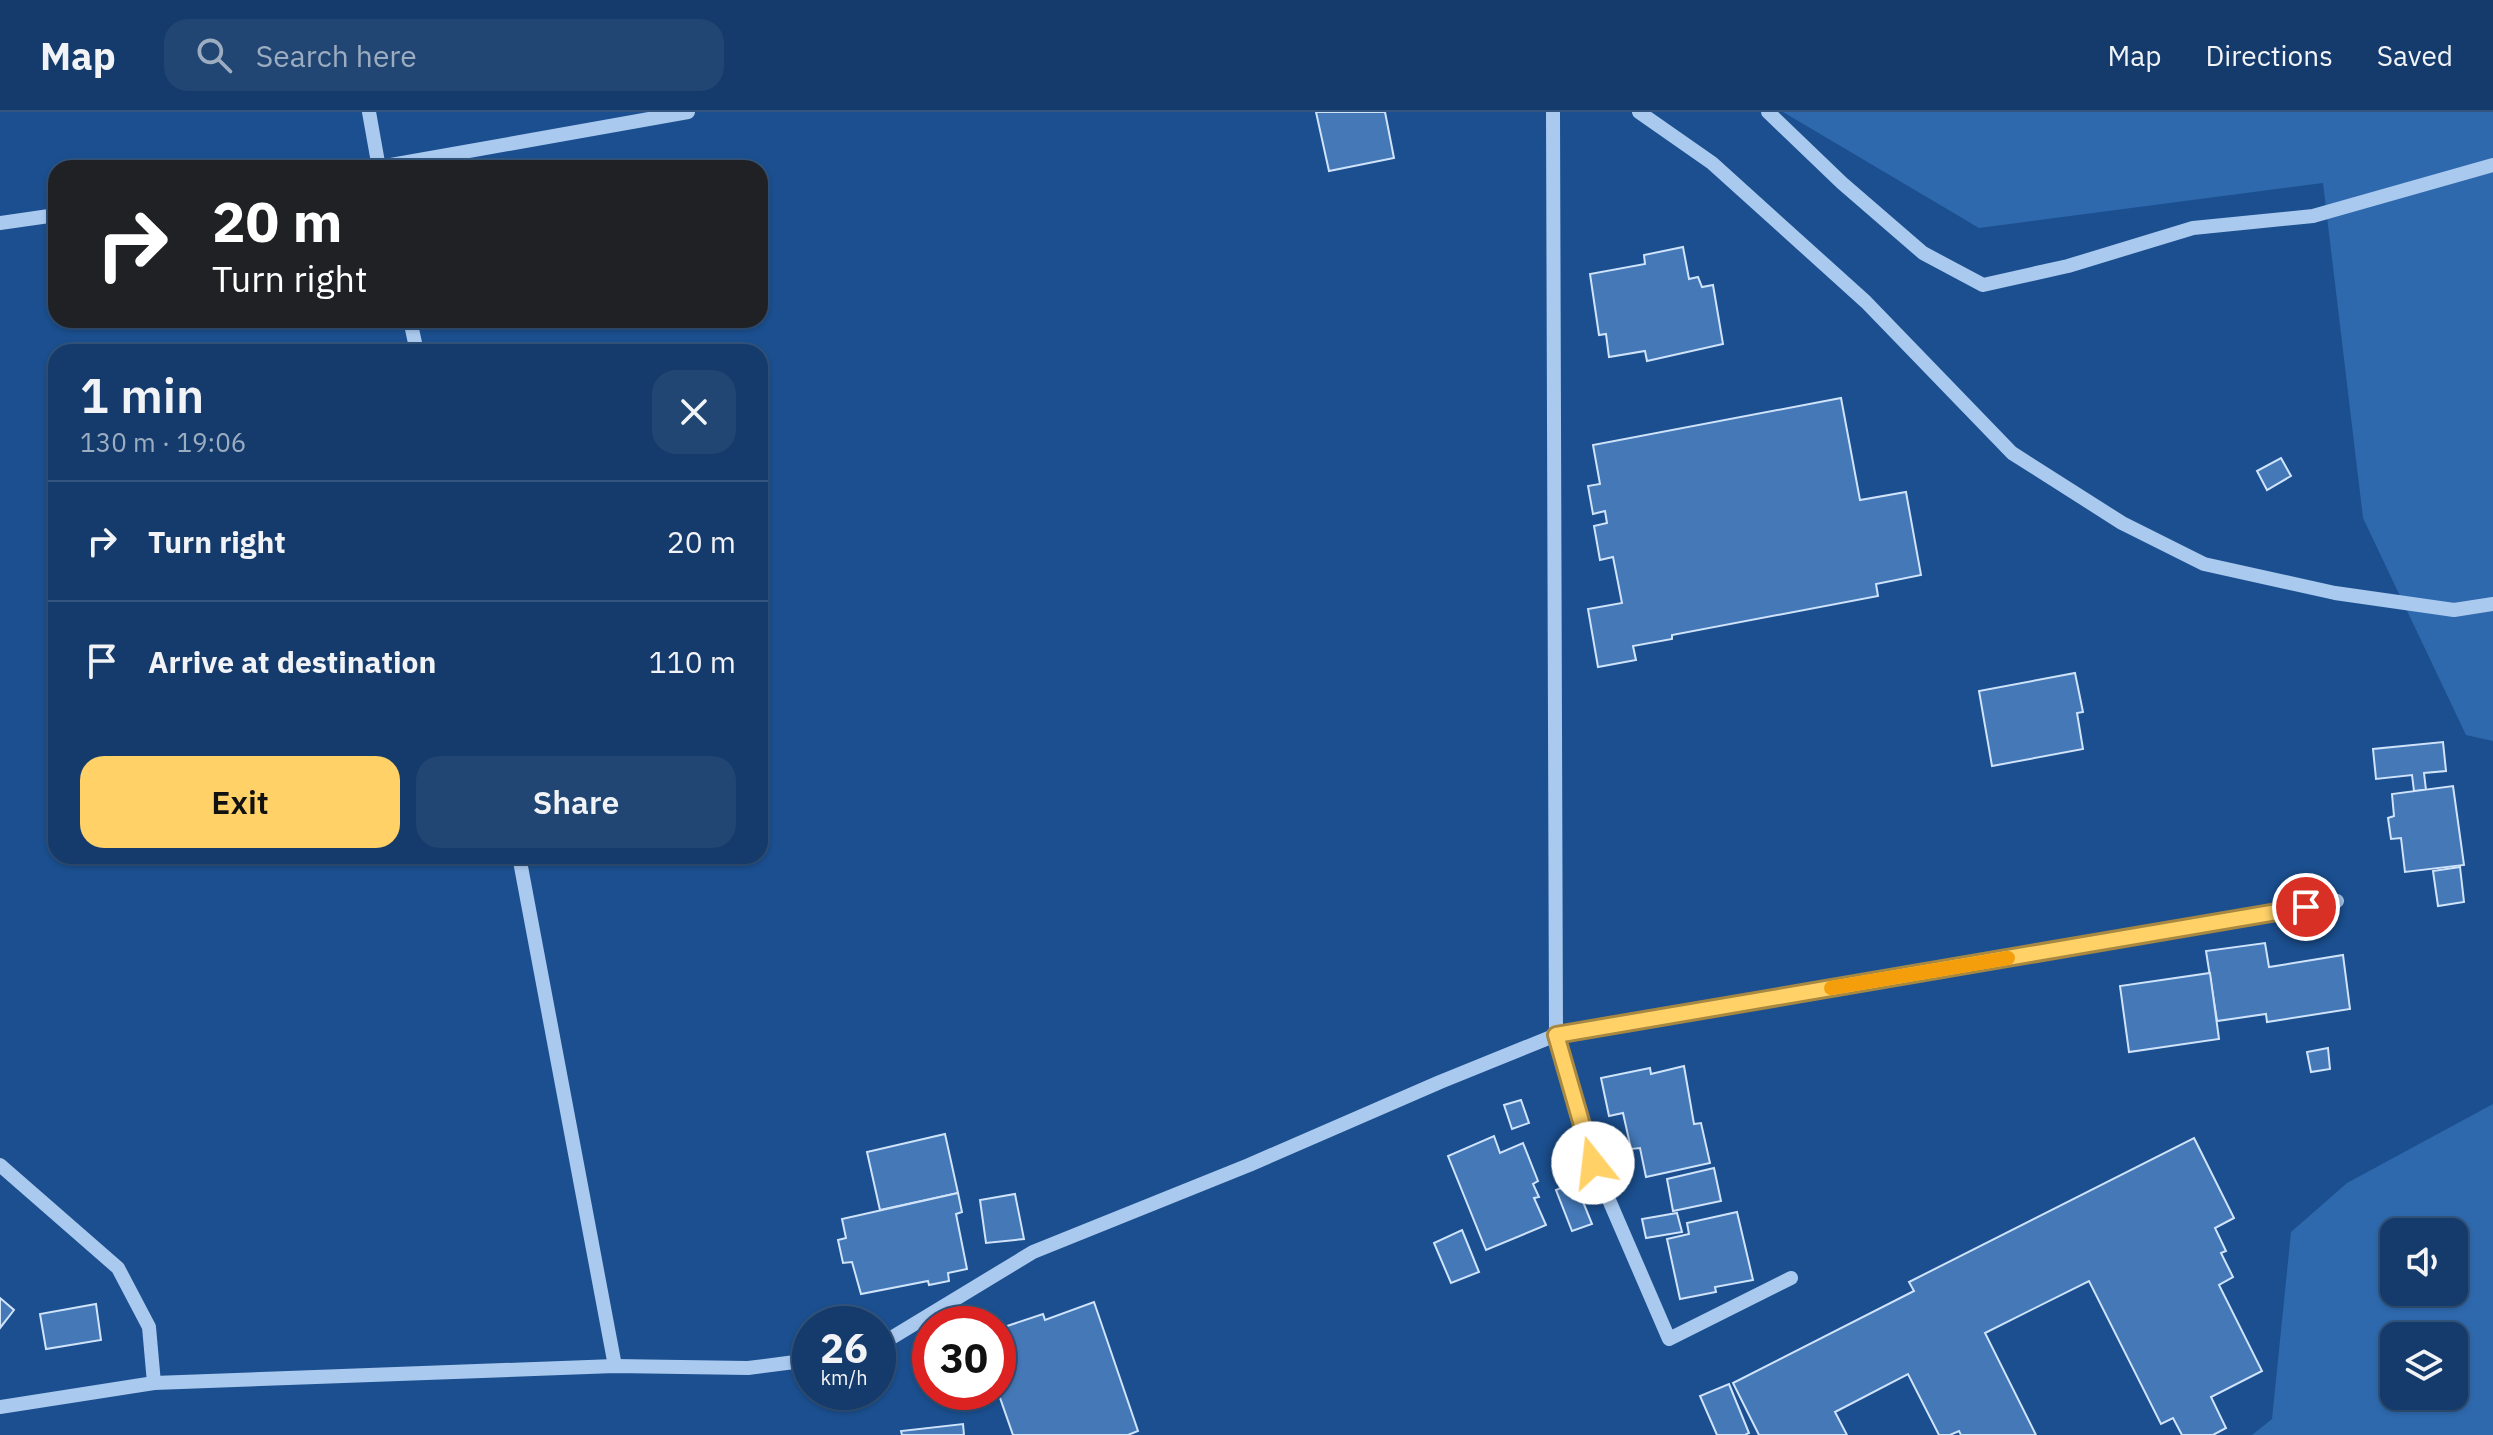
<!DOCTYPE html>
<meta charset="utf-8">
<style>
body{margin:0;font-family:"IBM Plex Sans",sans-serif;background:#214673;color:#f1f3f6;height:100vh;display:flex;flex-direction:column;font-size:30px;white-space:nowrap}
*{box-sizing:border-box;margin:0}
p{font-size:26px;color:#9dadc1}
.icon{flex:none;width:44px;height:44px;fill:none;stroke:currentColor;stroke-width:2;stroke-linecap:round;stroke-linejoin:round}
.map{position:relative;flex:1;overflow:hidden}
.panel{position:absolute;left:48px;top:232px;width:720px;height:520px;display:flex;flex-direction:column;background:#143b6b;border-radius:24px;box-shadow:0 2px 6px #0004,0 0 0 2px #33557e}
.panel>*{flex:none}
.hud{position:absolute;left:48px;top:48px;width:720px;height:168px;border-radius:24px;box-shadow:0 2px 6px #0004,0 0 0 2px #33557e;background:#202124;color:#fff;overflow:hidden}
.controls{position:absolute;left:2380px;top:1106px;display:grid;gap:16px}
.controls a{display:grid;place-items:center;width:88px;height:88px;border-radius:16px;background:#143b6b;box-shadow:0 2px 6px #0004,0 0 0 2px #33557e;font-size:40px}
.speed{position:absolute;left:792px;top:1194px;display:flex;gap:16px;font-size:40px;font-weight:700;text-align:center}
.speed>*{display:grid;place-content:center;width:104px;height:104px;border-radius:50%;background:#143b6b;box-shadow:0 2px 6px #0004,0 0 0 2px #33557e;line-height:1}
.speed small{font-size:20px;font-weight:400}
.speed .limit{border:12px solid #d22;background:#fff;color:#111}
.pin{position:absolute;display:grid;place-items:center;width:68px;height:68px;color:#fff;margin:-34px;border:4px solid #fff;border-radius:50%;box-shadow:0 2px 8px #0007}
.me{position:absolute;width:88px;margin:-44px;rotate:344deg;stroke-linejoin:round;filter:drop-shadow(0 0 6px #0008)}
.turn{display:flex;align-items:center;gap:28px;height:168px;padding:0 32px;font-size:36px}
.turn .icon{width:104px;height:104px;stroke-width:2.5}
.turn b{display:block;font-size:56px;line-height:68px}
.round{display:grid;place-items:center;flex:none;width:84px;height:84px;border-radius:24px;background:#214673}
.headline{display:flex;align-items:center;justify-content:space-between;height:136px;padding:0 32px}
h1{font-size:48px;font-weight:600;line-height:60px}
.action{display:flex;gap:16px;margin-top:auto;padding:16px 32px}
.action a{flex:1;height:92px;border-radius:24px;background:#ffd166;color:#111;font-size:32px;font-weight:600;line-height:92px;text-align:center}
.action a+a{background:#214673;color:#f1f3f6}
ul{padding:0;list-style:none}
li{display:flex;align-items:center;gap:24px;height:120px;padding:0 32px;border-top:2px solid #33557e}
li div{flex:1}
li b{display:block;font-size:30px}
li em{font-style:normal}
header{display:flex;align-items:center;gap:48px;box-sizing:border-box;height:112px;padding:0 40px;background:#143b6b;border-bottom:2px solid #33557e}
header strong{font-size:38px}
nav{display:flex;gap:44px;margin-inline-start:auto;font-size:28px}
.search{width:560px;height:72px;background:#214673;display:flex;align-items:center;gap:20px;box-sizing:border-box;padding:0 28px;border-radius:24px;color:#9dadc1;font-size:30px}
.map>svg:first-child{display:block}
.green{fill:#2e69ad;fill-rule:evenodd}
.building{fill:#4478b7;stroke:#cfe3fa;stroke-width:2}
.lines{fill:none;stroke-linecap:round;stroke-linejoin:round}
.minor{stroke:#a9c9ee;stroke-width:14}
.route-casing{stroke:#a68842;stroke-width:20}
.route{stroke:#ffd166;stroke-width:14}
.slow{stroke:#f59e0b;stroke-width:14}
</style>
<header>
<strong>Map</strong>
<div class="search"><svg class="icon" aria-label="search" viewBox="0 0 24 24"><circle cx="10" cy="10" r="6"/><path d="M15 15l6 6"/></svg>Search here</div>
<nav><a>Map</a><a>Directions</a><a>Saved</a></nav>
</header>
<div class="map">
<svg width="2493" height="1323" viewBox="0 0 2493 1323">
<rect width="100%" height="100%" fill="#1b4f8f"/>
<!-- green -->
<g class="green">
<path d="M 1783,0 L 2493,0 L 2493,629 L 2466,623 L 2363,406 L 2323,71 L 1979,116 Z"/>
<path d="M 2493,992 L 2493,1323 L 2252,1323 L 2272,1307 L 2291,1120 L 2347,1071 ZM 2394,1120 L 2454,1120 L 2454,1180 L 2394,1180 ZM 2394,1224 L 2454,1224 L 2454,1284 L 2394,1284 Z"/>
</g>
<!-- building -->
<g class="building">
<path d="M 1316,0 L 1385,0 L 1394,46 L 1329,59 Z"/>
<path d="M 1683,135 L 1689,167 L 1698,165 L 1702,175 L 1713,173 L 1723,232 L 1647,249 L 1645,239 L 1609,245 L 1606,222 L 1599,223 L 1590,162 L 1645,152 L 1644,143 Z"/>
<path d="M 1841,286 L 1860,388 L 1906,380 L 1921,463 L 1876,472 L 1878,484 L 1672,523 L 1672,527 L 1633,534 L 1636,548 L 1598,555 L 1588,497 L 1622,491 L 1613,445 L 1600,448 L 1594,414 L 1607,411 L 1605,399 L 1593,402 L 1588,374 L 1600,372 L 1593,333 Z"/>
<path d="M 2281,346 L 2291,364 L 2267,378 L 2257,359 Z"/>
<path d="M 2075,561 L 2083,600 L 2077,601 L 2083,637 L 1992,654 L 1979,579 Z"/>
<path d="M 2443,630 L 2446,659 L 2424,661 L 2426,678 L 2414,679 L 2412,663 L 2376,667 L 2373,637 Z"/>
<path d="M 2453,674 L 2464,753 L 2405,760 L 2401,726 L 2391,727 L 2388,706 L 2394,704 L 2392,682 Z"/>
<path d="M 2460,755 L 2464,790 L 2438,794 L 2433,759 Z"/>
<path d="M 2265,831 L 2269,855 L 2343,843 L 2350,897 L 2267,910 L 2266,902 L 2217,909 L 2206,839 Z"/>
<path d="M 2210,861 L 2219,927 L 2129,940 L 2120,874 Z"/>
<path d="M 2328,936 L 2330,957 L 2311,960 L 2307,940 Z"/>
<path d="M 1684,954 L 1694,1012 L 1701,1011 L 1710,1051 L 1646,1065 L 1640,1036 L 1631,1037 L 1623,1001 L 1609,1004 L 1601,966 L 1650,956 L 1651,962 Z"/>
<path d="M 1521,988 L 1529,1011 L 1512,1017 L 1504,993 Z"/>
<path d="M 945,1022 L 958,1081 L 880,1098 L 867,1040 Z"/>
<path d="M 1494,1024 L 1500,1041 L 1523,1031 L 1538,1069 L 1533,1072 L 1539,1085 L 1534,1086 L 1546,1113 L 1486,1138 L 1448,1044 Z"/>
<path d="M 2194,1026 L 2234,1106 L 2215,1116 L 2226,1139 L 2221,1141 L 2233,1165 L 2219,1173 L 2262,1259 L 2211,1285 L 2226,1316 L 2213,1323 L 2182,1323 L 2173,1306 L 2161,1312 L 2089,1169 L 1985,1221 L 2036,1323 L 1961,1323 L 1959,1319 L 1950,1323 L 1939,1323 L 1908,1262 L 1835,1300 L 1847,1323 L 1759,1323 L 1733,1271 L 1914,1179 L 1909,1170 Z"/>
<path d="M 1714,1056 L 1721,1089 L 1673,1099 L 1667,1067 Z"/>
<path d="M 1575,1070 L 1592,1112 L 1572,1119 L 1556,1078 Z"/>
<path d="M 958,1081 L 962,1100 L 956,1102 L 967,1157 L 948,1161 L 949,1169 L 929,1173 L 928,1169 L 861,1182 L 852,1150 L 843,1151 L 838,1128 L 846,1126 L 842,1107 Z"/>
<path d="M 1015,1082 L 1024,1127 L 986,1131 L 980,1088 Z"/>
<path d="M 1737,1100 L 1753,1168 L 1715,1175 L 1716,1180 L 1680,1187 L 1667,1127 L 1689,1122 L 1687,1111 Z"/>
<path d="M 1677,1101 L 1682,1120 L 1646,1126 L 1642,1107 Z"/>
<path d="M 1462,1118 L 1479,1160 L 1451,1171 L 1434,1131 Z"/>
<path d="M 0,1186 L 14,1198 L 0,1216 Z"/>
<path d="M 1094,1190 L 1138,1319 L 1128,1323 L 1013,1323 L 998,1280 L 998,1277 L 1009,1273 L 998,1240 L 998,1217 L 1043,1202 L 1045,1208 Z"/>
<path d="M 96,1192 L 101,1228 L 46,1237 L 40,1202 Z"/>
<path d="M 930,1229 L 930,1269 L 913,1239 Z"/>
<path d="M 1729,1272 L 1749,1321 L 1745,1323 L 1717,1323 L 1700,1284 Z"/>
<path d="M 963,1312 L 964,1323 L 902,1323 L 901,1319 Z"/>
</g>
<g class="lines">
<!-- minor -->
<g class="minor">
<path d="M 369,0 L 379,56"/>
<path d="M 1553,0 L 1556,923 L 1593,1051 L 1669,1227 L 1791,1166"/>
<path d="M 1639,0 L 1712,51 L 1866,190 L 2012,341 L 2122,411 L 2204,452 L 2335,481 L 2454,498 L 2493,492"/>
<path d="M 1768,0 L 1842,71 L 1923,141 L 1983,173 L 2068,154 L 2193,116 L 2313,104 L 2493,53"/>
<path d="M 374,56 L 688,0"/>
<path d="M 0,111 L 56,103"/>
<path d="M 410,208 L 417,240"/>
<path d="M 519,744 L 615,1254"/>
<path d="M 0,1053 L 118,1156 L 149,1215 L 154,1271"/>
<path d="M 878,1234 L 1033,1140 L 1249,1053 L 1440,970 L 1556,923 L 2337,789"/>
<path d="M 0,1295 L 154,1271 L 615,1254 L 748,1256 L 810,1248"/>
</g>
</g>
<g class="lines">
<defs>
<path id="route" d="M 1593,1051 L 1556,923 L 2306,795"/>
</defs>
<!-- route casing -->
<use href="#route" class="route-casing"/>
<!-- route -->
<use href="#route" class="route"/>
<!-- slow -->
<path class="slow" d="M 1831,876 L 2008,846"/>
</g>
</svg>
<div class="controls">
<a><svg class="icon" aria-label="sound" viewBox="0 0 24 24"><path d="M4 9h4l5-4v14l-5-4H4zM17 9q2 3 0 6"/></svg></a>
<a><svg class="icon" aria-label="layers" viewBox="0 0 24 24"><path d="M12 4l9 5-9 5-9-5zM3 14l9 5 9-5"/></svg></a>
</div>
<div class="speed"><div>26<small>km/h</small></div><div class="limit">30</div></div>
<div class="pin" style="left:2306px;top:795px;background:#d93025"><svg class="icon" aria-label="arrive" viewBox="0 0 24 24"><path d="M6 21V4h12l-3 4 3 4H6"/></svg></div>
<svg class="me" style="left:1593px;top:1051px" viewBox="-20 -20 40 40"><circle r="19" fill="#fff"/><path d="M0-13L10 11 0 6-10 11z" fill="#ffd166"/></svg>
<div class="hud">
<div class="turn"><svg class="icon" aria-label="right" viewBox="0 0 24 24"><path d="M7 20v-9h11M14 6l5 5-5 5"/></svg><div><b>20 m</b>Turn right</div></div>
</div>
<section class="panel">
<div class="headline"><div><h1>1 min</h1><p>130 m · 19:06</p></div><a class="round"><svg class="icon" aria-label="close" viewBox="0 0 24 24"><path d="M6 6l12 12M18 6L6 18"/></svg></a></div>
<ul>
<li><svg class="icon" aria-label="right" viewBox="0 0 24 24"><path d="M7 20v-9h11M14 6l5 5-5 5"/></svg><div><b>Turn right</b></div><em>20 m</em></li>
<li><svg class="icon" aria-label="arrive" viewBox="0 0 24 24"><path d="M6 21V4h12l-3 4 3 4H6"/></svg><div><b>Arrive at destination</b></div><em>110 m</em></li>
</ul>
<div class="action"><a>Exit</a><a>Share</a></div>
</section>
</div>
